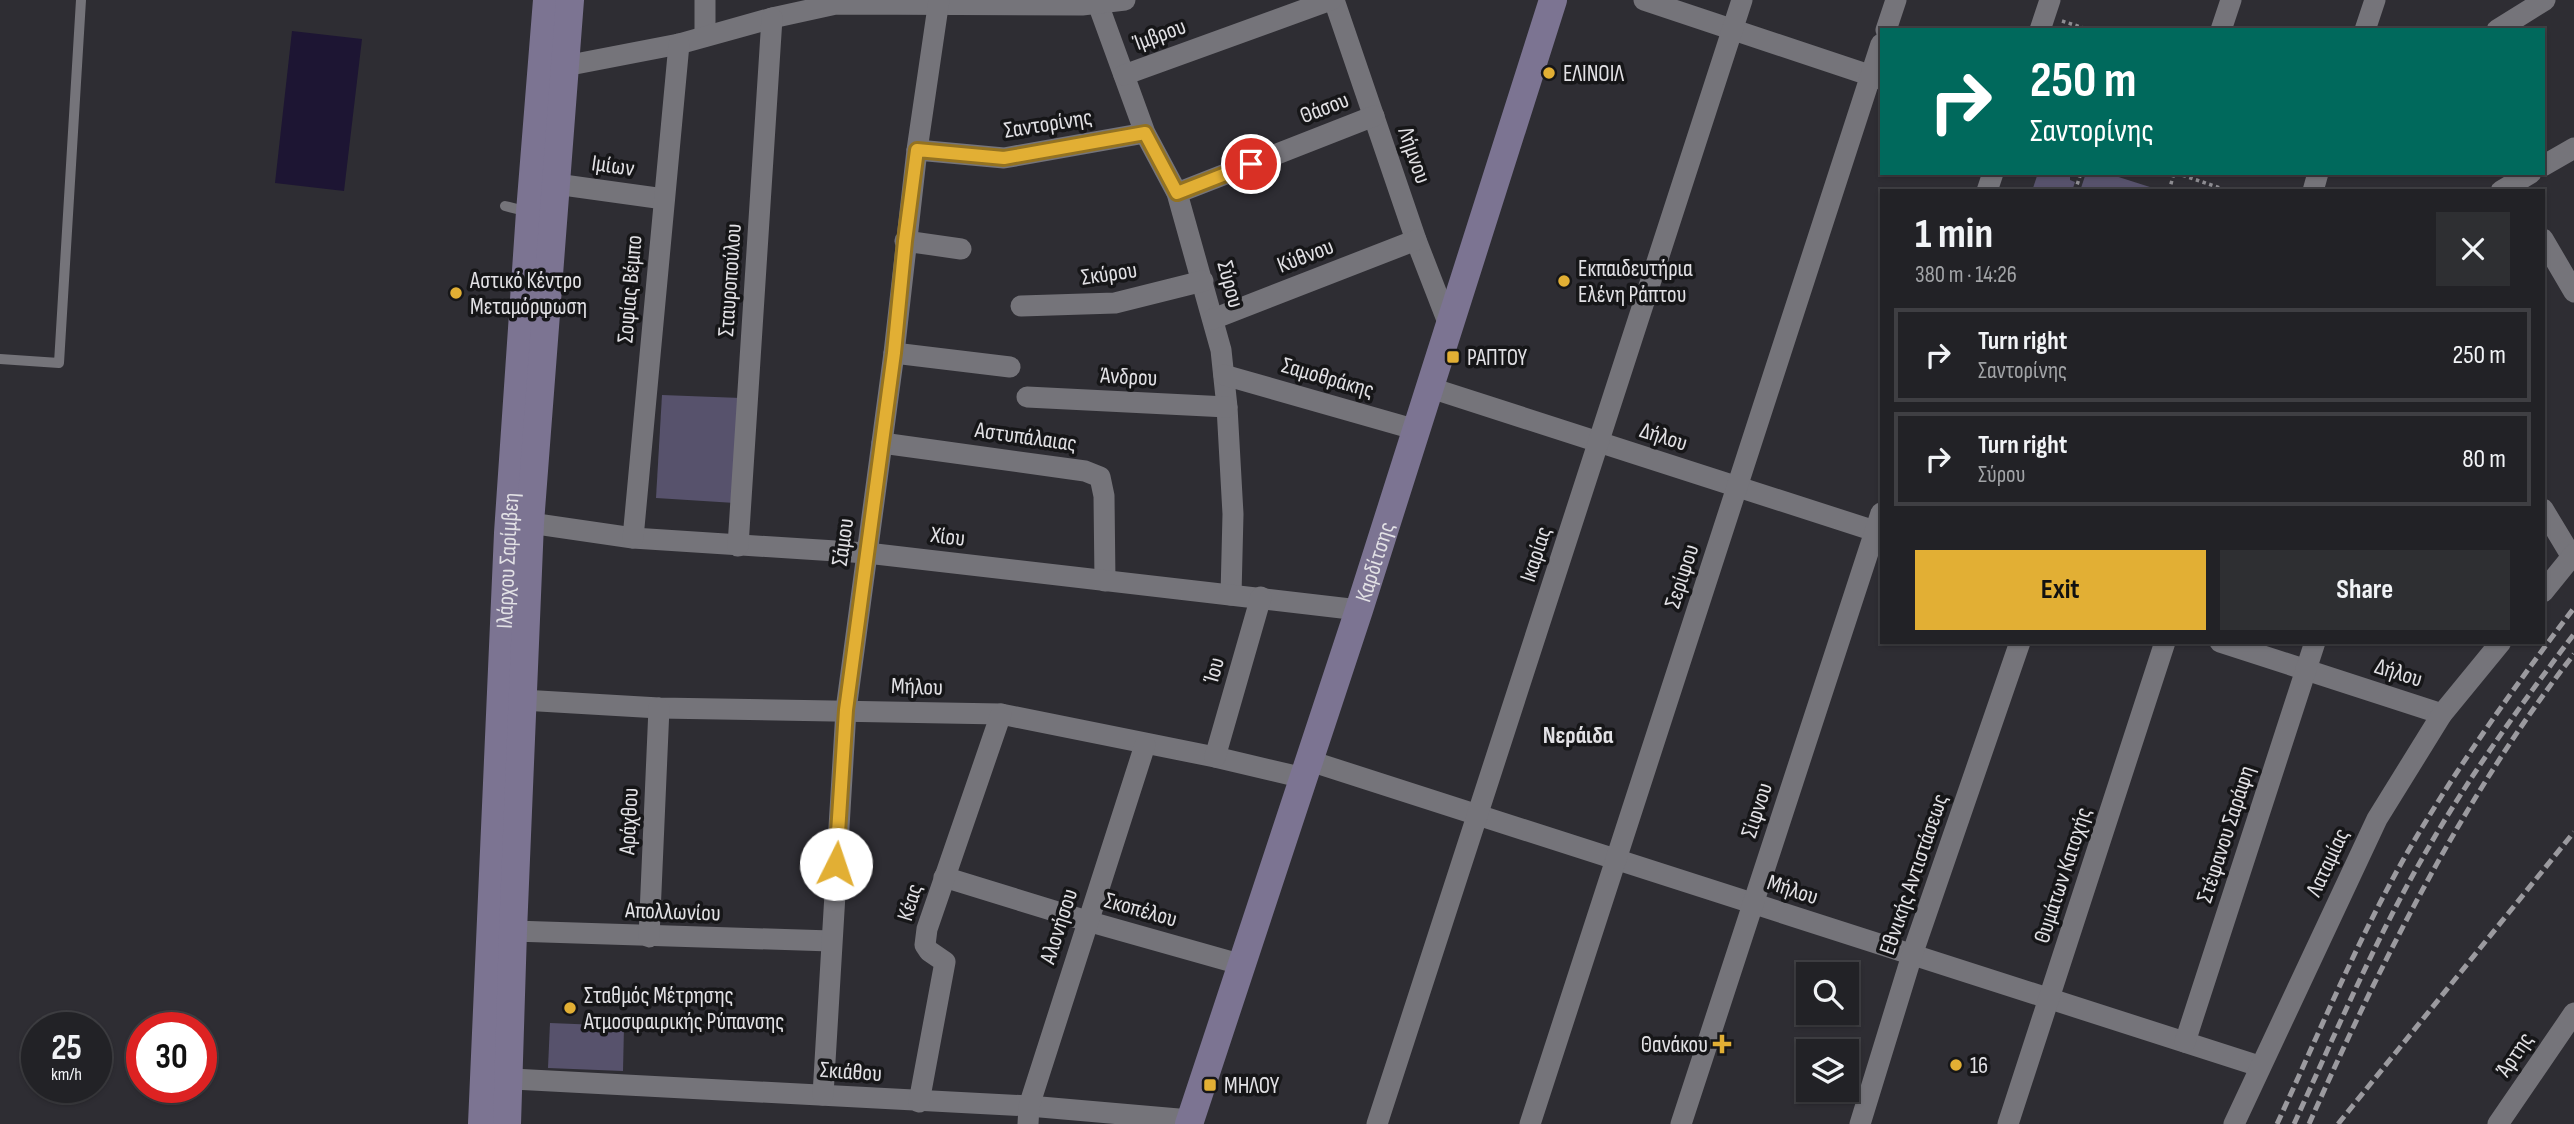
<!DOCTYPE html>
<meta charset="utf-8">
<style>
body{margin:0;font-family:"Sofia Sans Condensed",sans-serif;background:#2e2f32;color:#f1f3f6;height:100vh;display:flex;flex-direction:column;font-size:26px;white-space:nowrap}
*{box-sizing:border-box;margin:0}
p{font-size:23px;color:#a2a4a7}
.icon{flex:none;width:38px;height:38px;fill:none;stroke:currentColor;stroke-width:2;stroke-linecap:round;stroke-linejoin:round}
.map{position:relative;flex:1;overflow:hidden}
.sheet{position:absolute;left:1880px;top:189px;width:665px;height:455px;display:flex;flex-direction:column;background:#222226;border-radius:0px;box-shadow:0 2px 5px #0004,0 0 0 2px #3f3f43}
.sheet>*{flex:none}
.hud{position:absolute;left:1880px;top:28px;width:665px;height:147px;border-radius:0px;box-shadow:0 2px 5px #0004,0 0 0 2px #3f3f43;background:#00695c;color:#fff;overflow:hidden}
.buttons{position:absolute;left:1796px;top:962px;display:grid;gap:14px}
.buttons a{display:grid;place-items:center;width:63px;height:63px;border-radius:0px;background:#222226;box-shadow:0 2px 5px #0004,0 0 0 2px #3f3f43;font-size:35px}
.speed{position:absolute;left:21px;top:1012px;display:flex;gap:14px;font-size:35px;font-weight:700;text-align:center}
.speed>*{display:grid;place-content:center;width:91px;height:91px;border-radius:50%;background:#222226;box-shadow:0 2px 5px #0004,0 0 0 2px #3f3f43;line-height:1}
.speed small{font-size:18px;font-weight:400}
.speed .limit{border:10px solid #d22;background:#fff;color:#111}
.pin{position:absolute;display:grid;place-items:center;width:60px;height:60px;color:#fff;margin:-30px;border:4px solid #fff;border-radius:50%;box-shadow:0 2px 7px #0007}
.me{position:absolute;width:77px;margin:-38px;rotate:4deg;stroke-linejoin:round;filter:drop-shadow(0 0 5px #0008)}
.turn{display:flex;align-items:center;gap:24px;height:147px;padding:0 35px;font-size:32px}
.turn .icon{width:91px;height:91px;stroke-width:2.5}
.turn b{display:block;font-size:49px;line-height:60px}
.round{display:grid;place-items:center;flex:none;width:74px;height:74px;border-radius:0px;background:#2e2f32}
.overview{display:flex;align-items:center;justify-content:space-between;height:119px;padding:0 35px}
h1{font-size:42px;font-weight:700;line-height:52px}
.action{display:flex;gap:14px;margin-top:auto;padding:14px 35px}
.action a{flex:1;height:80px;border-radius:0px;background:#e2af34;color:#111;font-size:28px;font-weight:700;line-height:80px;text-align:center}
.action a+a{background:#2e2f32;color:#f1f3f6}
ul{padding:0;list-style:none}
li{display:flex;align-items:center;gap:21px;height:94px;margin:0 14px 10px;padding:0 21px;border:4px solid #3f3f43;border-radius:0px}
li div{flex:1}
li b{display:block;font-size:26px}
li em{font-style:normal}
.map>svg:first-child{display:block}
.green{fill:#57526c}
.water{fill:#1d1533}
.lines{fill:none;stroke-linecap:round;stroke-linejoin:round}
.path{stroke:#8e8d92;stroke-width:3.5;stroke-dasharray:3.5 3.5;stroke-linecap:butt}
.lane{stroke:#75747a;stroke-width:10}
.street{stroke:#75747a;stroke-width:21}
.secondary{stroke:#7c7492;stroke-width:28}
.rail{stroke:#9b9a9f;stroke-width:5;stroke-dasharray:10 5;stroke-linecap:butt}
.route-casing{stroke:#937222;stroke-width:18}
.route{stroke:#e2af34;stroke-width:12}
.poi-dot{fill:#e2af34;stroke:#161618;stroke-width:2.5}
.labels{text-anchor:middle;stroke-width:7;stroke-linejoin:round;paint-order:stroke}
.street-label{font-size:23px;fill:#e2e1e5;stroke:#161618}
.poi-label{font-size:23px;fill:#e2e1e5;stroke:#161618;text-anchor:start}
.neighbourhood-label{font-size:24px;font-weight:bold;fill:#e2e1e5;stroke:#161618}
</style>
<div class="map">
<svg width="2574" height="1124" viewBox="0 0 2574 1124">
<rect width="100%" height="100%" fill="#2e2d33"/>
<!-- green -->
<g class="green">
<path d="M 2038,173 L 2058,173 L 2070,177 L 2070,180 L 2075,182 L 2072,191 L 2032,191 Z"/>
<path d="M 2086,173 L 2106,173 L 2153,188 L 2152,191 L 2080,191 Z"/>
<path d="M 662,395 L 741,398 L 735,503 L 656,498 Z"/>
<path d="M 550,1023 L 624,1026 L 623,1071 L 548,1068 Z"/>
</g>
<!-- water -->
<path class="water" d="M 292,31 L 362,39 L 344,191 L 275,183 Z"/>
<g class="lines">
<!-- path -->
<g class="path">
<path d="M 2062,21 L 2090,30"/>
<path d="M 2176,173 L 2229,191"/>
<path d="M 2075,191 L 2081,173"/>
<path d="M 2169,191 L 2174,173"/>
</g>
<!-- lane -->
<g class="lane">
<path d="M 505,206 L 529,212"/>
<path d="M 0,359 L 59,363 L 81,0"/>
</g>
<!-- street -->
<g class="street">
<path d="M 1334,0 L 1416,240 L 1449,325"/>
<path d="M 1644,0 L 1881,79"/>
<path d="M 1098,4 L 1145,133 L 1177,193 L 1221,350 L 1227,407 L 1233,514 L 1231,595"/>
<path d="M 1886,30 L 1896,0"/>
<path d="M 2040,30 L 2050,0"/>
<path d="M 2221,30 L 2231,0"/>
<path d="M 2365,30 L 2375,0"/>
<path d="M 2497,30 L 2545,0"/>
<path d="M 705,36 L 705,0"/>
<path d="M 565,66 L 679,44 L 772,18 L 836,4 L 1082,5 L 1125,0"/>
<path d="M 1124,75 L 1331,0"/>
<path d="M 917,150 L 1004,158 L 1145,133"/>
<path d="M 2543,166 L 2574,148"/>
<path d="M 556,184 L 664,199"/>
<path d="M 1987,191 L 1993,173"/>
<path d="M 2313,191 L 2318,173"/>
<path d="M 2501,191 L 2531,173"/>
<path d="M 1177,193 L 1374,116"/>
<path d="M 2543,239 L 2574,292"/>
<path d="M 905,241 L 961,249"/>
<path d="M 1021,306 L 1115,303 L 1203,281"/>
<path d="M 1213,319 L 1416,240"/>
<path d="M 894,353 L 1010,367"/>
<path d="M 1224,375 L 1417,430"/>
<path d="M 1431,388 L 1881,533"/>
<path d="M 1027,397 L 1227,407"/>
<path d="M 882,443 L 1085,471 L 1100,477 L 1104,496 L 1105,581"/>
<path d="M 2543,509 L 2572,557"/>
<path d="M 530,523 L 633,538 L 867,553 L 1359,610"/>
<path d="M 633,538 L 679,44"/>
<path d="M 738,546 L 772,18"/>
<path d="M 2543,592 L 2574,554"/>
<path d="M 2220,642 L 2442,714"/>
<path d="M 522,700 L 659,708 L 1001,714 L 1215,757 L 1304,778"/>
<path d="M 1215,757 L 1261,597"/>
<path d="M 1310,761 L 2259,1066"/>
<path d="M 944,877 L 1087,921 L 1243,965"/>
<path d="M 513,931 L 831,941"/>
<path d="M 649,937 L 659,708"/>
<path d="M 2185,1042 L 2315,642"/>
<path d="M 493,1078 L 1029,1106 L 1190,1120"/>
<path d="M 823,1095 L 846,710 L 894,353 L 917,150 L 939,0"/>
<path d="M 919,1102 L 945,962 L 929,951 L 925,945 L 927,929 L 1001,714"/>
<path d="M 1028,1124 L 1029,1106 L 1145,745"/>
<path d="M 1377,1124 L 1742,0"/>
<path d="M 1530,1124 L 1881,44"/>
<path d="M 1681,1124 L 1881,513"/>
<path d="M 1860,1124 L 1912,955 L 2020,642"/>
<path d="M 2008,1124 L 2165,642"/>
<path d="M 2234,1124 L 2377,819 L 2442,714 L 2501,642"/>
<path d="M 2498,1124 L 2574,1013"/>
</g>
<!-- secondary -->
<g class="secondary">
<path id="s1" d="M 482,1124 L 508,533 L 530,212 L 547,0"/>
<path d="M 507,1124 L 513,931 L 530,523 L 570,0"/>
<path id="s2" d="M 1189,1124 L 1359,610 L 1553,0"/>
</g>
<!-- rail -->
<g class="rail">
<path d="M 2277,1124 C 2321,1029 2361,931 2414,841 C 2462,760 2517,683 2574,608"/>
<path d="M 2294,1124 C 2336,1032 2376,938 2427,850 C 2470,775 2522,703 2574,634"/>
<path d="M 2309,1124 C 2382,960 2463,797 2574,654"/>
<path d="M 2338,1124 L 2574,832"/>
</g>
</g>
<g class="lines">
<defs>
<path id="route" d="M 836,864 L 846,710 L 894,353 L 905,241 L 917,150 L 1004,158 L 1145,133 L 1177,193 L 1251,164"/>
</defs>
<!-- route casing -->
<use href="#route" class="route-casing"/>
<!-- route -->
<use href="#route" class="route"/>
</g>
<!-- markers -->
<g class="poi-dot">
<circle cx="1549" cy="73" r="7"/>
<circle cx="1564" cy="281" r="7"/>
<circle cx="456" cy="293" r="7"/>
<rect x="1446" y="350" width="14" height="14" rx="3.5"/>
<circle cx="570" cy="1008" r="7"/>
<path d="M1718.5 1033.5h7v7h7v7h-7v7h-7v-7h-7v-7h7z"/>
<circle cx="1956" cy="1065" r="7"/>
<rect x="1203" y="1078" width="14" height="14" rx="3.5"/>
</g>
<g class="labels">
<!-- street labels -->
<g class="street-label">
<text transform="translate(1159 34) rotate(-20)" y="8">Ίμβρου</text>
<text transform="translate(1324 107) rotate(-21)" y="8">Θάσου</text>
<text transform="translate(1048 123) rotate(-9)" y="8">Σαντορίνης</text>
<text transform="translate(1415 155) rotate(71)" y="8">Λήμνου</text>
<text transform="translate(613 165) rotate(8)" y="8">Ιμίων</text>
<text transform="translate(1305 255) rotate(-21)" y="8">Κύθνου</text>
<text transform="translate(1109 273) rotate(-8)" y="8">Σκύρου</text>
<text transform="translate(729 280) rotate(-86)" y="8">Σταυροπούλου</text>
<text transform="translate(1231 284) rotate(75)" y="8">Σύρου</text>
<text transform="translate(629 289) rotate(-85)" y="8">Σοφίας Βέμπο</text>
<text transform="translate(1129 376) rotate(3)" y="8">Άνδρου</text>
<text transform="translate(1328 377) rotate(16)" y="8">Σαμοθράκης</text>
<text transform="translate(1026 436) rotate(8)" y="8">Αστυπάλαιας</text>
<text transform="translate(1664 436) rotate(18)" y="8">Δήλου</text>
<text transform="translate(948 536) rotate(7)" y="8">Χίου</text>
<text transform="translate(842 542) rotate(-82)" y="8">Σάμου</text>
<text transform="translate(1535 554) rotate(-72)" y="8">Ικαρίας</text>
<text dy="8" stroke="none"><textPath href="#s1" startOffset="564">Ιλάρχου Σαρίμβεη</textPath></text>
<text dy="8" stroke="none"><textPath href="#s2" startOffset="592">Καρδίτσης</textPath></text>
<text transform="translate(1681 576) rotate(-72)" y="8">Σερίφου</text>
<text transform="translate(1213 670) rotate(-74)" y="8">Ίου</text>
<text transform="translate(2399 672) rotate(18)" y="8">Δήλου</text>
<text transform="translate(917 686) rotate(2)" y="8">Μήλου</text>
<text transform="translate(1756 810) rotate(-72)" y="8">Σίφνου</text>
<text transform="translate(628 821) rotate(-87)" y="8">Αράχθου</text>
<text transform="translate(2225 834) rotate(-72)" y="8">Στέφανου Σαράφη</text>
<text transform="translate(2327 862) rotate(-65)" y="8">Λαταμίας</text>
<text transform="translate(1913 874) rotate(-71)" y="8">Εθνικής Αντιστάσεως</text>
<text transform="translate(2062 875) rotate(-72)" y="8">Θυμάτων Κατοχής</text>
<text transform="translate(1793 889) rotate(18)" y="8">Μήλου</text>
<text transform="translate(909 902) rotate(-73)" y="8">Κέας</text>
<text transform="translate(1141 909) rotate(16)" y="8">Σκοπέλου</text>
<text transform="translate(673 911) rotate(2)" y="8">Απολλωνίου</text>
<text transform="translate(1058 926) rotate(-72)" y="8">Αλονήσου</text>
<text transform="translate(2514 1054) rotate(-56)" y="8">Άρτης</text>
<text transform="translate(851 1071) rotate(4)" y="8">Σκιάθου</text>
</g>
<!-- poi labels -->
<g class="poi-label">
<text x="1563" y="81">ΕΛΙΝΟΙΛ</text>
<text x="1578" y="276">Εκπαιδευτήρια<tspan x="1578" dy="26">Ελένη Ράπτου</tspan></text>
<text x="470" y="288">Αστικό Κέντρο<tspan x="470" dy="26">Μεταμόρφωση</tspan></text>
<text x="1467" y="365">ΡΑΠΤΟΥ</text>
<text x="584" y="1003">Σταθμός Μέτρησης<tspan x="584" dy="26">Ατμοσφαιρικής Ρύπανσης</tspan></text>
<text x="1708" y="1052" text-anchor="end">Θανάκου</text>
<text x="1970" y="1073">16</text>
<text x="1224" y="1093">ΜΗΛΟΥ</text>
</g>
<!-- neighbourhood labels -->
<g class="neighbourhood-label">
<text x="1578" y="743">Νεράιδα</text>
</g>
</g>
</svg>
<div class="buttons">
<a><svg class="icon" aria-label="search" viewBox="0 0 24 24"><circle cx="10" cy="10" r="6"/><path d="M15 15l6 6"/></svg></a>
<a><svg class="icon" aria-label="layers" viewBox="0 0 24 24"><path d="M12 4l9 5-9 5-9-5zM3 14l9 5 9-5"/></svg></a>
</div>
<div class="speed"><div>25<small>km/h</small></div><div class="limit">30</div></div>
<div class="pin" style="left:1251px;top:164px;background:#d93025"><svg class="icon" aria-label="arrive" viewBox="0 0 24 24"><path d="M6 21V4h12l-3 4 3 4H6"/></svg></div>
<svg class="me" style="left:836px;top:864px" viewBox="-20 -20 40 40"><circle r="19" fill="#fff"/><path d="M0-13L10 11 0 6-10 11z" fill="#e2af34"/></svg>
<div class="hud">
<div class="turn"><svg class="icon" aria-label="right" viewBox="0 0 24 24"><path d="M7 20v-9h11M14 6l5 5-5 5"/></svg><div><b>250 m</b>Σαντορίνης</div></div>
</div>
<section class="sheet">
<div class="overview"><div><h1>1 min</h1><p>380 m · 14:26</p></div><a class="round"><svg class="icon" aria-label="close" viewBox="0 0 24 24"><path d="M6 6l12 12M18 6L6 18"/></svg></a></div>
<ul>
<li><svg class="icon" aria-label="right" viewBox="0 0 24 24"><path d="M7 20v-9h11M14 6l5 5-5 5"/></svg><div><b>Turn right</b><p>Σαντορίνης</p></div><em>250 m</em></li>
<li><svg class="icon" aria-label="right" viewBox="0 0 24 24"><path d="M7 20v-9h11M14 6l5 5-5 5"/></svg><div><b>Turn right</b><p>Σύρου</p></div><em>80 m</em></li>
</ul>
<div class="action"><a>Exit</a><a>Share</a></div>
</section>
</div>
